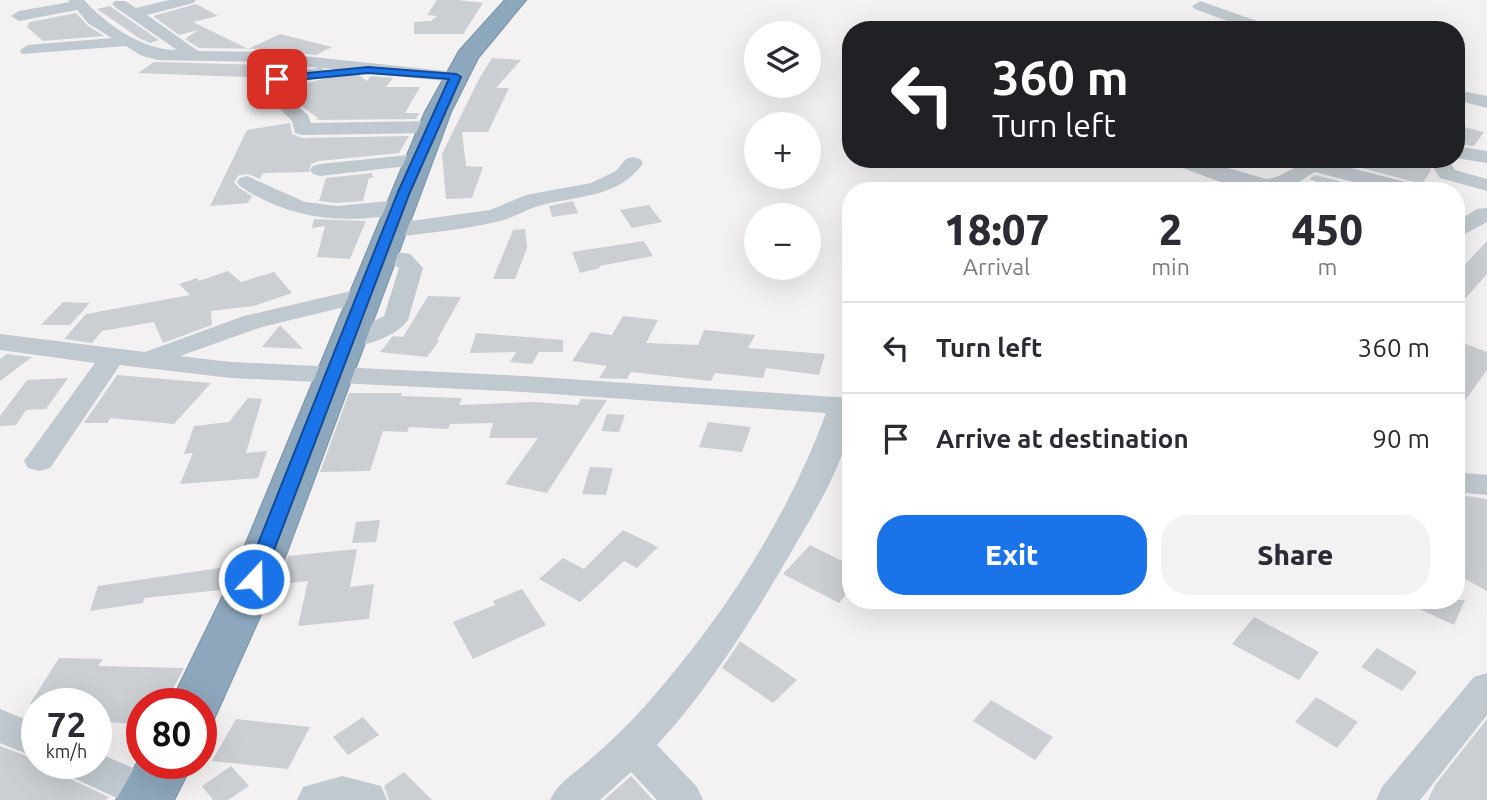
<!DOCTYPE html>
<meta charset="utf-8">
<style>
body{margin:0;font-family:Ubuntu,sans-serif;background:#f2f2f3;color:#2b2b33;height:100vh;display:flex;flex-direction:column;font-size:26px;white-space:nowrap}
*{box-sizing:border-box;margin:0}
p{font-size:23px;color:#7c7c81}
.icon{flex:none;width:38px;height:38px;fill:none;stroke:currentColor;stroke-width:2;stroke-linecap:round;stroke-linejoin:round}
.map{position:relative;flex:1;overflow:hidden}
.side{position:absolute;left:842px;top:182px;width:623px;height:427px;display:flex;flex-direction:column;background:#fff;border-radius:28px;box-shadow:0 7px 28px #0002}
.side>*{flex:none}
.top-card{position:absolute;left:842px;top:21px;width:623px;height:147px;border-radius:28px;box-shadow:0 7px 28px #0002;background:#202124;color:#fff;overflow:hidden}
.tools{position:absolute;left:744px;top:21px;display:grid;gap:14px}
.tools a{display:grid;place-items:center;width:77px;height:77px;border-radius:50%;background:#fff;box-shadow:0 7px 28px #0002;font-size:35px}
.speed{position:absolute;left:21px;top:688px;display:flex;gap:14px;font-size:35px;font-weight:700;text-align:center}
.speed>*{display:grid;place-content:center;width:91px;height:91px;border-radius:50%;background:#fff;box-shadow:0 7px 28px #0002;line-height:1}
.speed small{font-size:18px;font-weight:400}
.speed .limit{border:10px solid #d22;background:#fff;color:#111}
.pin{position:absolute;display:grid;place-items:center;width:60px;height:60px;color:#fff;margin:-30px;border-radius:14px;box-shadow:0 4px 10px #0006}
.me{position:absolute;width:77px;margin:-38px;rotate:21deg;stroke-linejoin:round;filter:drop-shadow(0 0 5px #0008)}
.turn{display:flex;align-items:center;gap:24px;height:147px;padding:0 35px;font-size:32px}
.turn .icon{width:91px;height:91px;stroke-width:2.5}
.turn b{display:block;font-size:49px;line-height:60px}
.eta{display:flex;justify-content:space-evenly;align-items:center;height:119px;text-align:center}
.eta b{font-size:42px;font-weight:800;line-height:49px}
.action{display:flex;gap:14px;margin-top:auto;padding:14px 35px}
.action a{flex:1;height:80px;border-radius:28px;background:#1a73e8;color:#fff;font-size:28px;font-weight:800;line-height:80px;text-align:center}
.action a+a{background:#f2f2f3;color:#2b2b33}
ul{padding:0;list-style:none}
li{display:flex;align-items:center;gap:21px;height:91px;padding:0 35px;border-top:2px solid #e1e1e2}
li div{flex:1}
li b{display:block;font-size:26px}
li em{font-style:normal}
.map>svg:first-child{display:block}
.building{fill:#cbcfd3}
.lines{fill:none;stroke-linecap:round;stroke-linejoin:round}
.highway-casing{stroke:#7893a8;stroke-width:2}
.minor{fill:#c0c9cf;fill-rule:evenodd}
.highway{fill:#8da7bc;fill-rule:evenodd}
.route{fill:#1a73e8;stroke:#114b97;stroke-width:2}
</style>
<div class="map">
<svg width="1487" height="800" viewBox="0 0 1487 800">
<rect width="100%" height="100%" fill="#f3f1f1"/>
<!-- building -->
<g class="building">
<path d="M 437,0 L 458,0 L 483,3 L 463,34 L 414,34 L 414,22 L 431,21 L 437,16 L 427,15 Z"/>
<path d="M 196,4 L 218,16 L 193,22 L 248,49 L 280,34 L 332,47 L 316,55 L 265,49 L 199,48 L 185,39 L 198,30 L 179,35 L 153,16 Z"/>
<path d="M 110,6 L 114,9 L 159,40 L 150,43 L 139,38 L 97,9 Z"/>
<path d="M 76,13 L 88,26 L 104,36 L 43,41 L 27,27 L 30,22 Z"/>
<path d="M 492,58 L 521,60 L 496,88 L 509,88 L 488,132 L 462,132 L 466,166 L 483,167 L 472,198 L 446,199 L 442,154 L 479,79 Z"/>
<path d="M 154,62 L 265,65 L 290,67 L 271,72 L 257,83 L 246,77 L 138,73 Z"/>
<path d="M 346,73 L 357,74 L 367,81 L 371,76 L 393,78 L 386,87 L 420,87 L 405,113 L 419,113 L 416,119 L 313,120 L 319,119 L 299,104 L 302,99 L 298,93 L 290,91 L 280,96 L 273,92 Z"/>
<path d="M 290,123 L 292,134 L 302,138 L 409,136 L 399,153 L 319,161 L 311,164 L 309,172 L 263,173 L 260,179 L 248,174 L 239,175 L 234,182 L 239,188 L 252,196 L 248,203 L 210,206 L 247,130 Z"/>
<path d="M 1456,125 L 1484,132 L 1474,146 L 1456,144 Z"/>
<path d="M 1328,159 L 1429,159 L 1428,164 L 1431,170 L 1422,184 Z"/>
<path d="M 372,173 L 373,178 L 369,178 L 363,201 L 337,203 L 319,201 L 326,178 Z"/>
<path d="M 1315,175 L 1377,191 L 1345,191 L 1309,179 Z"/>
<path d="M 573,201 L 578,213 L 552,217 L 549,206 Z"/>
<path d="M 649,205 L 662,222 L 632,228 L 620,210 Z"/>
<path d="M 314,219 L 366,221 L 350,259 L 317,257 L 325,226 L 312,228 Z"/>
<path d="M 525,229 L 527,248 L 515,279 L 493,279 L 513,230 Z"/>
<path d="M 644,241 L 653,256 L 599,266 L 600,268 L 580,273 L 572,252 Z"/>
<path d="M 1487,241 L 1487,274 L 1456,309 L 1456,274 Z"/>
<path d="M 228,271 L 241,282 L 274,272 L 292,293 L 254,306 L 211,311 L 212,325 L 163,343 L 154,322 L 102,331 L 92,343 L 64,339 L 86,314 L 190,295 L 179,284 L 197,278 L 199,281 Z"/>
<path d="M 428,296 L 461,297 L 437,340 L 439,341 L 427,357 L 380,352 L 393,336 L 403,337 Z"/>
<path d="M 63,302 L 90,303 L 70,325 L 41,325 Z"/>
<path d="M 623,316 L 658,320 L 646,343 L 698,345 L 704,330 L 755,335 L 748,348 L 825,354 L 819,375 L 766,368 L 763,378 L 715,373 L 711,381 L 631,372 L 627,379 L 599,378 L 607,366 L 572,361 L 591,332 L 612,335 Z"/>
<path d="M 280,325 L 303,349 L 262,347 Z"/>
<path d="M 476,333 L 563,340 L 563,352 L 539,352 L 532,364 L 510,362 L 516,352 L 470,353 Z"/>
<path d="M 1456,340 L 1487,352 L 1487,370 L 1456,413 Z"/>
<path d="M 7,354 L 32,357 L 0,381 L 0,359 Z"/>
<path d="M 117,375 L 211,383 L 174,424 L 111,418 L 107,423 L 84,423 Z"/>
<path d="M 68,378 L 46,409 L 26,410 L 16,425 L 0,426 L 0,416 L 27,380 Z"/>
<path d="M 349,393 L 402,393 L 401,396 L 462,398 L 459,405 L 534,402 L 578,405 L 581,399 L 607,400 L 547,493 L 505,484 L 538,438 L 489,438 L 493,423 L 450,424 L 448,429 L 409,427 L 407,432 L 383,431 L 370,471 L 320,472 Z"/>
<path d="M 248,398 L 262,399 L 246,453 L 267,451 L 258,478 L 180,484 L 193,453 L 184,454 L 194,426 L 229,422 Z"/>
<path d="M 607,414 L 625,415 L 619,432 L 601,431 Z"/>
<path d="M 708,422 L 751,427 L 742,452 L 699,447 Z"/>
<path d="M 590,467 L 613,468 L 606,495 L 582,494 Z"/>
<path d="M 1459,495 L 1487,499 L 1487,591 L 1456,574 L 1456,497 Z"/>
<path d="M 380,520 L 376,542 L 352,543 L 356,522 Z"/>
<path d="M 623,530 L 658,547 L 637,568 L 624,561 L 580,602 L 539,579 L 563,558 L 584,569 Z"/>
<path d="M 810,545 L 850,565 L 850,589 L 839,603 L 783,574 Z"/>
<path d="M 357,549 L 350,587 L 374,584 L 369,619 L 298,626 L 308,581 L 280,584 L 288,556 Z"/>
<path d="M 226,567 L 220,590 L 144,598 L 143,603 L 90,611 L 98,586 Z"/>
<path d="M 522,589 L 546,625 L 473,659 L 453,622 L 495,605 L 493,601 Z"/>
<path d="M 1400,600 L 1465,600 L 1454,625 Z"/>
<path d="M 1254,617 L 1319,652 L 1299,680 L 1232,644 Z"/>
<path d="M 740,641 L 797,680 L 773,703 L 722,668 Z"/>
<path d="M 1377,648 L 1417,672 L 1402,691 L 1361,667 Z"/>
<path d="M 59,658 L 103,659 L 98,666 L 184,668 L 165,704 L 142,704 L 142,725 L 111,722 L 96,740 L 96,704 L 30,704 Z"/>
<path d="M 1316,697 L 1358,722 L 1337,748 L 1295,722 Z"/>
<path d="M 991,700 L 1053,737 L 1035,760 L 973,721 Z"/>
<path d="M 363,717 L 379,735 L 348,755 L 333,737 Z"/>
<path d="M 236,719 L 310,727 L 288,769 L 212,761 Z"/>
<path d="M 1487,719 L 1487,800 L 1428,800 L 1435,785 Z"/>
<path d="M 0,746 L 37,760 L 37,763 L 59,763 L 66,777 L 109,797 L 106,800 L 0,800 Z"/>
<path d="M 231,766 L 249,786 L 228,800 L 213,800 L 202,786 Z"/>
<path d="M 404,772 L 432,800 L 389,800 L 384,786 Z"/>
<path d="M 631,776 L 653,800 L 604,800 Z"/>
</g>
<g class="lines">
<defs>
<g id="highway">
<path d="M 505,0 L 526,0 L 478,58 L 451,112 L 277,579 L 214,719 L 201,723 L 201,704 L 170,704 L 231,579 L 425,112 L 459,51 Z"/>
<path d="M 142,754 L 142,763 L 193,763 L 174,800 L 116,800 Z"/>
</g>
</defs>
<!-- highway casing -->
<use href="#highway" class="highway-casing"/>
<!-- minor -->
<g class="minor">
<path d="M 68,0 L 84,0 C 107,25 142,50 177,50 L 115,7 L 112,4 L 115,1 L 125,1 L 136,8 L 169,0 L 196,0 L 193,3 L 147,15 L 198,51 L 265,52 L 455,72 L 464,77 L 455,82 L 321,68 L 329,73 L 326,77 L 277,84 L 268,79 L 271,75 L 319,68 L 265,62 L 158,60 L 142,56 L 126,46 L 22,54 L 20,50 L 28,45 L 112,38 L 89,24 L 77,10 L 19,21 L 11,16 L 19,11 L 70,2 Z"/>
<path d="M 1200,1 L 1274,27 L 1276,30 L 1252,30 L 1195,9 L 1192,6 Z"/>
<path d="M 1456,90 L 1487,96 L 1487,108 L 1456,100 Z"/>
<path d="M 290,94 L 296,95 L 299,99 L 295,104 L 308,115 L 311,123 L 432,121 L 442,127 L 432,133 L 302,135 L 295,133 L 292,121 L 276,105 L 284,95 Z"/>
<path d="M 1456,146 L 1487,151 L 1487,163 L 1456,158 Z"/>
<path d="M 418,154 L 425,156 L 428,160 L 425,164 L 320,176 L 313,174 L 310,170 L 313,166 L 320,164 Z"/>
<path d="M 633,157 L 640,159 L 643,163 C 619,198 579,195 542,205 C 526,209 512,219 496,222 C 461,230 425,233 389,238 L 381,236 L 378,231 L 381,226 L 389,224 L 490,210 L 526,195 L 591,183 L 616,171 L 626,159 Z"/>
<path d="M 1167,159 L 1197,159 L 1266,179 C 1284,178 1297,162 1316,159 L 1421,186 L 1423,191 L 1388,191 L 1315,172 C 1305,177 1297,185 1287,188 C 1254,200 1201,174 1170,163 Z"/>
<path d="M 1432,159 L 1448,159 L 1455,170 L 1487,179 L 1487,191 L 1440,178 L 1430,163 Z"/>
<path d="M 247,176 L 305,202 L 337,206 L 398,200 L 406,202 L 409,207 L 406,212 C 348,226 289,220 240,186 L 237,182 L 240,178 Z"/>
<path d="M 1487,208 L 1487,222 L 1456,239 L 1456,222 L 1477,209 Z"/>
<path d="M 379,249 L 410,254 L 423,268 L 408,320 C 395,338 358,350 338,345 L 334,339 L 338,333 L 363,327 L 384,316 L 399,268 L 393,264 L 371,261 L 367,256 L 371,251 Z"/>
<path d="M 364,288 L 373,290 L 376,295 L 373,300 L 262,327 L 180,356 L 231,362 L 524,376 L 850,398 C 850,406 852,416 850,425 C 844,463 817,508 797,542 C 756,613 713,684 657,745 L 697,787 L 703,800 L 657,800 L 631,772 L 600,800 L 550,800 C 558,783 572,775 586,763 C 607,745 626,727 644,707 C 721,620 786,522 826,413 L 524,392 L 231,378 L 120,365 L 50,468 L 39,471 L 28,468 L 24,461 L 95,363 L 0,350 L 0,334 L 145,352 L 244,316 Z"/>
<path d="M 1456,472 L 1487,475 L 1487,495 L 1456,492 Z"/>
<path d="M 1487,673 L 1487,715 L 1420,800 L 1376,800 L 1382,787 L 1474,677 Z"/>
<path d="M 0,709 L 37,724 L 37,758 L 0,743 Z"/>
<path d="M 96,752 L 163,781 L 174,800 L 121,800 L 67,775 L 61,763 L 96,763 Z"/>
<path d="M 342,776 L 381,786 L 387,800 L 297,800 L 303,787 Z"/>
</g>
<!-- highway -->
<use href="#highway" class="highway"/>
</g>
<!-- route -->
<path class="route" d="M 368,67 L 456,74 L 461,77 L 410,192 L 263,579 L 260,583 L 247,583 L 244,579 L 398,192 L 449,79 L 368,73 L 277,82 L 272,79 L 277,76 Z"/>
</svg>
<div class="tools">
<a><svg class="icon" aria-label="layers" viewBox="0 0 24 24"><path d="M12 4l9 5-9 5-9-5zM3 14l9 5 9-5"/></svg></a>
<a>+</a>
<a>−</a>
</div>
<div class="speed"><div>72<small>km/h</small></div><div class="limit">80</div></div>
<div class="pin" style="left:277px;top:79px;background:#d93025"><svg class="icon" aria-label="arrive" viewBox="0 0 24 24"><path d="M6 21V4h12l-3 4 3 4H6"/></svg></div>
<svg class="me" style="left:254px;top:579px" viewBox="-20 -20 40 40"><circle r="17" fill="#1a73e8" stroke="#fff" stroke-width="3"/><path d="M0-11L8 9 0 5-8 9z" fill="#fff"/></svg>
<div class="top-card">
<div class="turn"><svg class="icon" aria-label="left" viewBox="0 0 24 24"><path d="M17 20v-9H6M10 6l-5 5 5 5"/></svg><div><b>360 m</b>Turn left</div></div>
</div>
<section class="side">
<div class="eta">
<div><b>18:07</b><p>Arrival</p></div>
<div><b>2</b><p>min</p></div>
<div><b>450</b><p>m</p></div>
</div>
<ul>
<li><svg class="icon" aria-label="left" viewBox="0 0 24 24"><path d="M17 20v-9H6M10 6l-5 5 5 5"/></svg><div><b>Turn left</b></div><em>360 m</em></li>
<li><svg class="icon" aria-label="arrive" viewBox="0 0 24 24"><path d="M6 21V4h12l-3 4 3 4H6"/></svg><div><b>Arrive at destination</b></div><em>90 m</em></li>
</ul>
<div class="action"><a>Exit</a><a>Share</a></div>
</section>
</div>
